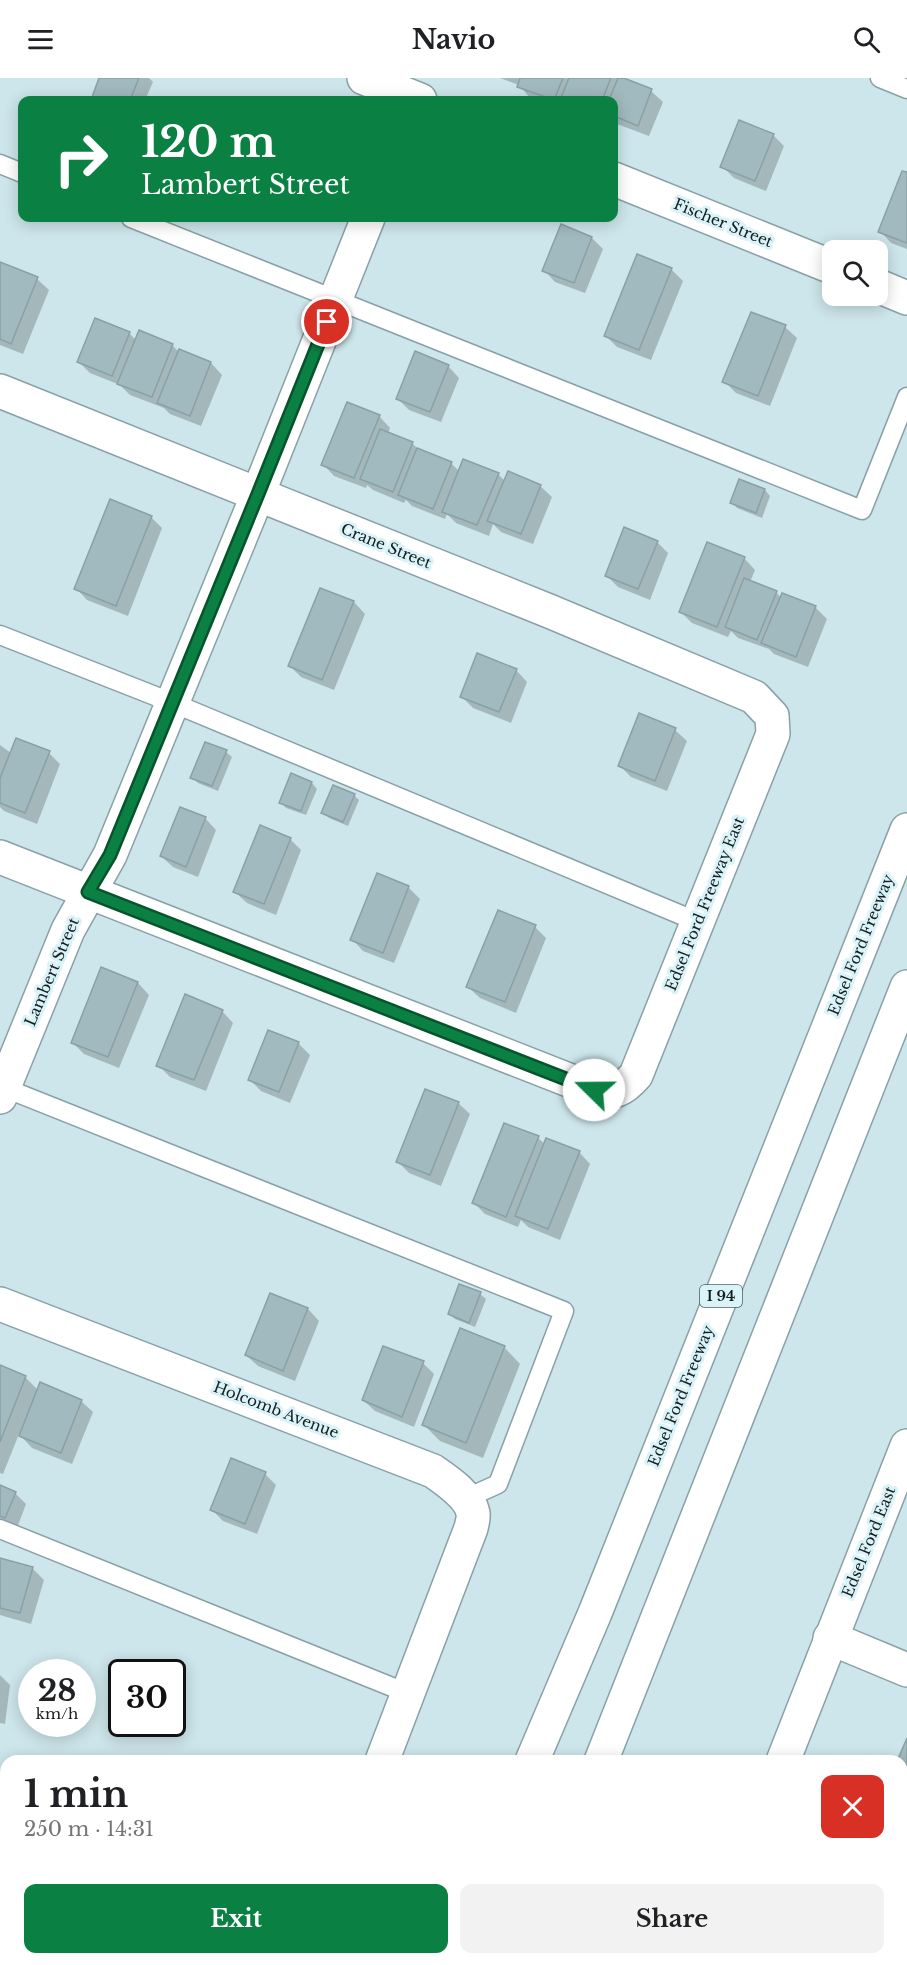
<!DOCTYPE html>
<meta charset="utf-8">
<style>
body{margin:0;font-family:"Libre Baskerville",serif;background:#f2f2f2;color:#202124;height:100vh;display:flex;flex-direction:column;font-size:22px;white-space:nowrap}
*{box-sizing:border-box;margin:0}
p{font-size:20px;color:#757577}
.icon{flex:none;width:33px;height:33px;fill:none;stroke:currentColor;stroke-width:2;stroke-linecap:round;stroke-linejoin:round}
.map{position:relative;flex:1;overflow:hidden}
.sheet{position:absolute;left:0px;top:1677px;width:908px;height:210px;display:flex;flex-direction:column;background:#fff;border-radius:18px 18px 0 0;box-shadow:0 3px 15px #0003}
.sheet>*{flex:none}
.banner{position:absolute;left:18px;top:18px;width:600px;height:126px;border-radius:12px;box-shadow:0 3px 15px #0003;background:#0b8043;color:#fff;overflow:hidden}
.fabs{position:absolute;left:822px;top:162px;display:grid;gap:12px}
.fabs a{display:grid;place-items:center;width:66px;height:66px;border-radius:12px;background:#fff;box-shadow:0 3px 15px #0003;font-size:30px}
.speed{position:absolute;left:18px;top:1581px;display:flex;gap:12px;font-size:30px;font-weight:700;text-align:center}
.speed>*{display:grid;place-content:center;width:78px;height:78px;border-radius:50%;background:#fff;box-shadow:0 3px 15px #0003;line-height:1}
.speed small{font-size:15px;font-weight:400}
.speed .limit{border:3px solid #111;border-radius:9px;background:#fff;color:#111}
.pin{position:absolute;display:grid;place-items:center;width:51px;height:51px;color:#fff;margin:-26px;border:3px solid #fff;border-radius:50%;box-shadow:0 2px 6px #0007}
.me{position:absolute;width:66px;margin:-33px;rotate:292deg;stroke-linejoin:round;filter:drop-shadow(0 0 4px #0008)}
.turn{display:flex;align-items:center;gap:21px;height:126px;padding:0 24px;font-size:27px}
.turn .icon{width:78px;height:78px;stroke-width:2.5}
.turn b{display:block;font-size:42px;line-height:51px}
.round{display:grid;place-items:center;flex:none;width:63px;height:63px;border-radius:12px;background:#f2f2f2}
.head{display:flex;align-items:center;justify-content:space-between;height:102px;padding:0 24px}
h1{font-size:36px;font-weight:700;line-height:45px}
.primary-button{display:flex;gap:12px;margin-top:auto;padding:12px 24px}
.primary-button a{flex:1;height:69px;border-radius:12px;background:#0b8043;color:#fff;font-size:24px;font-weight:700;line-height:69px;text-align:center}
.primary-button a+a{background:#f2f2f2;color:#202124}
header{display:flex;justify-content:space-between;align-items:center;height:78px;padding:0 24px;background:#fff;font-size:27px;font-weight:700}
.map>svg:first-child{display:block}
.shadow{fill:#0003}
.building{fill:#a1babf;stroke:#89a1a6;stroke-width:1.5}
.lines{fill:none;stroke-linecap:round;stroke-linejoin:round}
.lane-casing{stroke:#89a1a6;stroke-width:21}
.street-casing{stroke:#89a1a6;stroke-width:36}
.secondary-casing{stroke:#89a1a6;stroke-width:36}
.highway-casing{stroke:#89a1a6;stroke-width:36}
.lane{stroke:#fff;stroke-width:18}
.street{stroke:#fff;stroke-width:33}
.secondary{stroke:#fff;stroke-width:33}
.highway{stroke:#fff;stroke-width:33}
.route-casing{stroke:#07532c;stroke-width:15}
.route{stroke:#0b8043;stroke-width:10}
.labels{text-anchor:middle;stroke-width:6;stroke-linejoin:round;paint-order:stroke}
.shield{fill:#daf3f8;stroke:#4f5e60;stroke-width:1.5}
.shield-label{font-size:14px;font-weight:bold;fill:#141e1f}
.street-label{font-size:15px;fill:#141e1f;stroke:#daf3f8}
</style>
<header><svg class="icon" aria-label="menu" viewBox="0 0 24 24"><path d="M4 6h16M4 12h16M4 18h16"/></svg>Navio<svg class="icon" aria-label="search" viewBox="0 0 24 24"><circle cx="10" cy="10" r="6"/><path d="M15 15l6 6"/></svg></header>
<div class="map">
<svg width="907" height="1887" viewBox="0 0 907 1887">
<rect width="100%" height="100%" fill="#cde6eb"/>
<!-- shadow -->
<g class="shadow">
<path d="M 101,0 L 149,0 L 153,4 L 145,22 L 94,22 Z"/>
<path d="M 500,0 L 626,0 L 626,2 L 651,13 L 663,24 L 649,58 L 617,46 L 614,42 L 614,22 L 536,22 L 530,20 L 519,7 Z"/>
<path d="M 773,57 L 784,68 L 766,113 L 734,100 L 722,88 Z"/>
<path d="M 907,96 L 907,171 L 891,165 L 880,153 Z"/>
<path d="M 592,160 L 603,171 L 585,215 L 555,204 L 544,192 Z"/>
<path d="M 0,186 L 37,201 L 49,212 L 23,276 L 0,267 Z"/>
<path d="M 671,191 L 683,203 L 651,282 L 617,269 L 606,258 Z"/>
<path d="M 785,249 L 797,260 L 770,328 L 736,315 L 724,303 Z"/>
<path d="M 129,255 L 136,262 L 172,267 L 179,274 L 211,285 L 222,297 L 201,348 L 170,336 L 164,330 L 130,317 L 120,307 L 90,295 L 78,283 Z"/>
<path d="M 448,288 L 459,300 L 441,344 L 409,332 L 398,321 Z"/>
<path d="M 379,338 L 390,350 L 388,356 L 412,365 L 420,373 L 451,385 L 460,394 L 498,396 L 505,403 L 540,408 L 552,419 L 533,466 L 501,454 L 493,446 L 489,458 L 456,445 L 447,436 L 445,441 L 412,428 L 406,422 L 404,425 L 373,412 L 367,407 L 366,410 L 334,398 L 323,386 Z"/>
<path d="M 740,403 L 765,412 L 770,418 L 762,440 L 737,430 L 732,424 Z"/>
<path d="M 151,439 L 162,450 L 128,538 L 87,522 L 76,510 Z"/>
<path d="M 657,464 L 668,475 L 650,522 L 618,509 L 607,498 Z"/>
<path d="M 744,480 L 755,492 L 750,504 L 776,514 L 781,520 L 815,529 L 827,541 L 808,589 L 774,576 L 769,571 L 738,560 L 731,553 L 728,559 L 692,545 L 681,534 Z"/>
<path d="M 321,512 L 354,524 L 365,536 L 334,612 L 301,599 L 290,588 Z"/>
<path d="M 516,592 L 527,604 L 511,645 L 473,630 L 462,619 Z"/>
<path d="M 675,652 L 687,663 L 667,713 L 631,699 L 620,688 Z"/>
<path d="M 0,667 L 11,675 L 49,675 L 60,686 L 37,746 L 4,733 L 0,729 Z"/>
<path d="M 226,674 L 232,679 L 218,713 L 198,705 L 192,699 Z"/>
<path d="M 292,697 L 312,705 L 317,711 L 306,737 L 286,730 L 281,724 Z"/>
<path d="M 354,717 L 359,722 L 348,748 L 329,740 L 323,735 Z"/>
<path d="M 205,740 L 216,752 L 198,799 L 173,789 L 161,778 Z"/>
<path d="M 290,761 L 301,772 L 276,837 L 247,825 L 235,814 Z"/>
<path d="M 408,809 L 420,821 L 394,885 L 363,873 L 352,861 Z"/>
<path d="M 535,849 L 546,860 L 516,935 L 480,920 L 468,909 Z"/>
<path d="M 102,891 L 138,905 L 149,917 L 119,990 L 84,976 L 72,964 Z"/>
<path d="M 222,933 L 233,945 L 206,1013 L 170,999 L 158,987 Z"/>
<path d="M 298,965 L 310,977 L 290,1025 L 261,1013 L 249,1001 Z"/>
<path d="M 458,1025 L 470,1036 L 441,1108 L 409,1095 L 397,1083 Z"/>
<path d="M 538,1060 L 545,1066 L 579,1074 L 590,1086 L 560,1162 L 528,1149 L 521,1142 L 518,1149 L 485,1136 L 474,1125 Z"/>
<path d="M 480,1216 L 486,1221 L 475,1249 L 455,1241 L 450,1236 Z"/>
<path d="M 308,1231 L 319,1243 L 295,1303 L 258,1288 L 246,1277 Z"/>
<path d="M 504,1269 L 520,1286 L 483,1380 L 440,1363 L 423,1346 Z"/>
<path d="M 423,1285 L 434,1296 L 414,1349 L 375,1333 L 363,1322 Z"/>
<path d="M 0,1289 L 26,1300 L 39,1313 L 81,1323 L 93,1334 L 72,1386 L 32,1370 L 19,1356 L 3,1396 L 0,1395 Z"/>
<path d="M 265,1396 L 276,1407 L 257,1456 L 223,1443 L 212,1432 Z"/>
<path d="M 0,1409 L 15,1415 L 26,1426 L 17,1450 L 0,1444 Z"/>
<path d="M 0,1481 L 32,1490 L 44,1502 L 31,1546 L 0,1537 Z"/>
<path d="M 0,1597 L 10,1607 L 5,1646 L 0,1645 Z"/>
<path d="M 907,1664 L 907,1739 L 902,1737 L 902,1683 L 899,1683 Z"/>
<path d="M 902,1771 L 905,1774 L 902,1782 Z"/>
</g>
<!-- building -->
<g class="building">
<path d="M 99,0 L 139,0 L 130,22 L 91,22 Z"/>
<path d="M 520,0 L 563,0 L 554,22 L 517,9 Z"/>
<path d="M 569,0 L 611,0 L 602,22 L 560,22 Z"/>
<path d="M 618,0 L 624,0 L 652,11 L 638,48 L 614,38 L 614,22 L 609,22 Z"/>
<path d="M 739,42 L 774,56 L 755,103 L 720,89 Z"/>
<path d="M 902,93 L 907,94 L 907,165 L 878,154 Z"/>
<path d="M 561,146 L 592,159 L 574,205 L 542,193 Z"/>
<path d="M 637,176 L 672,190 L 639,272 L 604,258 Z"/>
<path d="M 0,184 L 38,199 L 11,266 L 0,261 Z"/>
<path d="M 751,234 L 786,247 L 758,318 L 722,304 Z"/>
<path d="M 95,240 L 130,254 L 112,298 L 77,284 Z"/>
<path d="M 139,252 L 173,266 L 152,319 L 117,306 Z"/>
<path d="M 179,271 L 211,284 L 190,338 L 157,325 Z"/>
<path d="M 415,273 L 449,287 L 430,334 L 396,321 Z"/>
<path d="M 347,324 L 380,337 L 354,400 L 321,387 Z"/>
<path d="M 380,351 L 413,364 L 393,414 L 360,401 Z"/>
<path d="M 417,370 L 452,384 L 433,431 L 398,417 Z"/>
<path d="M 463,381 L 499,395 L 477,447 L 442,434 Z"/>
<path d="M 508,393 L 541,407 L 521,456 L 487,443 Z"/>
<path d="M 739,401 L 765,411 L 756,435 L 730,425 Z"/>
<path d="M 110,421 L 152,438 L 116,528 L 74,511 Z"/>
<path d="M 624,449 L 658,463 L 638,511 L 605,498 Z"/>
<path d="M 707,464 L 745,479 L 717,549 L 679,534 Z"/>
<path d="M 744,500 L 777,513 L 757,562 L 725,549 Z"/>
<path d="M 320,510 L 354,523 L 322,602 L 288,588 Z"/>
<path d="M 782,515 L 816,528 L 796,579 L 761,565 Z"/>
<path d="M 477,575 L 517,591 L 499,634 L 460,619 Z"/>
<path d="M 639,635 L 676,650 L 655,703 L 618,688 Z"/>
<path d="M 16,660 L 50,673 L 25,735 L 0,725 L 0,700 Z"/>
<path d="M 205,664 L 227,672 L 212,708 L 190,700 Z"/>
<path d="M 291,695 L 312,704 L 301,733 L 279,725 Z"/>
<path d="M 333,707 L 355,716 L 343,744 L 321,735 Z"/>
<path d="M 180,729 L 206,739 L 186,789 L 160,778 Z"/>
<path d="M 260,747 L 291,760 L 264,826 L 233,814 Z"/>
<path d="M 377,795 L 409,808 L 383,875 L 350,862 Z"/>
<path d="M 498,832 L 536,847 L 505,924 L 466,909 Z"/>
<path d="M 101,889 L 138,904 L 108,979 L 71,965 Z"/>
<path d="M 185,916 L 223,932 L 194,1002 L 156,988 Z"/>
<path d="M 268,952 L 299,964 L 279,1014 L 248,1002 Z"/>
<path d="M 425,1011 L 459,1024 L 430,1097 L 396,1084 Z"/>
<path d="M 504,1045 L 539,1058 L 506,1139 L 472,1125 Z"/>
<path d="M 546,1060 L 580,1073 L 548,1151 L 515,1138 Z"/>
<path d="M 459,1206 L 481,1214 L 469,1245 L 448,1236 Z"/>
<path d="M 270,1215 L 308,1230 L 283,1293 L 245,1277 Z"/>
<path d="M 460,1250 L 505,1268 L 466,1365 L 422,1347 Z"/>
<path d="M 383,1268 L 424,1283 L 402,1339 L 362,1322 Z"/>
<path d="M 0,1287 L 26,1298 L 0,1364 Z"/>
<path d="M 40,1304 L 82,1322 L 61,1375 L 19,1358 Z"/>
<path d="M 231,1380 L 266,1394 L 245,1446 L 210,1432 Z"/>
<path d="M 0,1407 L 16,1414 L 5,1440 L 0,1438 Z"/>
<path d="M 0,1480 L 33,1489 L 20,1535 L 0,1530 Z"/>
<path d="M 907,1660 L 907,1733 L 902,1731 L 902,1683 L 897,1683 Z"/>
</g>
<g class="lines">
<defs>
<g id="lane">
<path d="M 880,0 L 907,11"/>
<path d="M 0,86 L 22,95"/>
<path d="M 131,140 L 862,432 L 907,319"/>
<path d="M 0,557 L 173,625 L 698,844"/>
<path d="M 0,1008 L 564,1233 L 498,1406 L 465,1421"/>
<path d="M 0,1451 L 407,1615"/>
<path d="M 902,1817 L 907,1819"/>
<path d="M 163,1881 L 163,1887"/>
</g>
<g id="street">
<path d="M 364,0 L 420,22"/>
<path d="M 614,101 L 832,189"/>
<path d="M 878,208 L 907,220"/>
<path d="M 0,313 L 549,533 L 754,619 L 772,638 L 773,656 L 636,997 C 623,1012 615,1016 594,1012 L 0,779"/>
<path d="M 0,1019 L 68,852 L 110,777 L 258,416 L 368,140"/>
<path d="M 0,1226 L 433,1393 C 446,1402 470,1418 473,1435 C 474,1439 472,1446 471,1450 L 382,1683"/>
<path d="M 830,1560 L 907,1592"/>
<path d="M 305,1887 L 307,1881"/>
</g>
<g id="secondary">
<path d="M 783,1683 L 907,1368"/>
<path d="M 781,1881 L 781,1887"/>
</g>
<g id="highway">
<path d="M 532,1683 L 595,1535 L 907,752"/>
<path d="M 601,1683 L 907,909"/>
<path d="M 444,1887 L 447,1881"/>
<path d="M 522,1887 L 524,1881"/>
</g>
</defs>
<!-- lane casing -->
<use href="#lane" class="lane-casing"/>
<!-- street casing -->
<use href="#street" class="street-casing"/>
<!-- secondary casing -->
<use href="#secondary" class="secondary-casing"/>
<!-- highway casing -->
<use href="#highway" class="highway-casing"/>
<!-- lane -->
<use href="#lane" class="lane"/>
<!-- street -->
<use href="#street" class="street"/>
<!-- secondary -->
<use href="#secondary" class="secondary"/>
<!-- highway -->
<use href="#highway" class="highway"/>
</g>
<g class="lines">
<defs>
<path id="route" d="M 327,244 L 258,416 L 110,777 L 88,814 L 594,1012"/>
</defs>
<!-- route casing -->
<use href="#route" class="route-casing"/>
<!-- route -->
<use href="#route" class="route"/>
</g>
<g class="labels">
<!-- shield labels -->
<rect class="shield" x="700" y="1207" width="42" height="22" rx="4.5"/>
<g class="shield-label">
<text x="721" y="1223">I 94</text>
</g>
<!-- street labels -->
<g class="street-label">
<text transform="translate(723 145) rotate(22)" y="5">Fischer Street</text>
<text transform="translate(386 468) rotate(22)" y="5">Crane Street</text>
<text transform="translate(705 826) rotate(-68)" y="5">Edsel Ford Freeway East</text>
<text transform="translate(861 867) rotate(-68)" y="5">Edsel Ford Freeway</text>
<text transform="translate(52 894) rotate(-67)" y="5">Lambert Street</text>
<text transform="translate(681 1318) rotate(-68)" y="5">Edsel Ford Freeway</text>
<text transform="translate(276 1332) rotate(21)" y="5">Holcomb Avenue</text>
<text transform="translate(869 1464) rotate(-68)" y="5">Edsel Ford East</text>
</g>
</g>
</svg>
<div class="fabs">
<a><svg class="icon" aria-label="search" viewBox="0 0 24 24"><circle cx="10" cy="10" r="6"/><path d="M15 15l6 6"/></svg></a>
</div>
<div class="speed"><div>28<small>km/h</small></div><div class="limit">30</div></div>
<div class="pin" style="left:327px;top:244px;background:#d93025"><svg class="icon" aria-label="arrive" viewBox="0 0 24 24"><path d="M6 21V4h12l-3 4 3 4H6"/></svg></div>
<svg class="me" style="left:594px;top:1012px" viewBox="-20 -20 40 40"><circle r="19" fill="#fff"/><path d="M0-13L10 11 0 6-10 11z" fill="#0b8043"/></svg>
<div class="banner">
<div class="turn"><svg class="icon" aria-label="right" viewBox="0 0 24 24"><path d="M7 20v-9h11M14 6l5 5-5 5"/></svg><div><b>120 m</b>Lambert Street</div></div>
</div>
<section class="sheet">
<div class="head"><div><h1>1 min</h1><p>250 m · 14:31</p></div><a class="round" style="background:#d93025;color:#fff"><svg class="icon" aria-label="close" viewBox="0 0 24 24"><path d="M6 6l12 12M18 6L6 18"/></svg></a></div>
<div class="primary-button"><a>Exit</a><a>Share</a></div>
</section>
</div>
